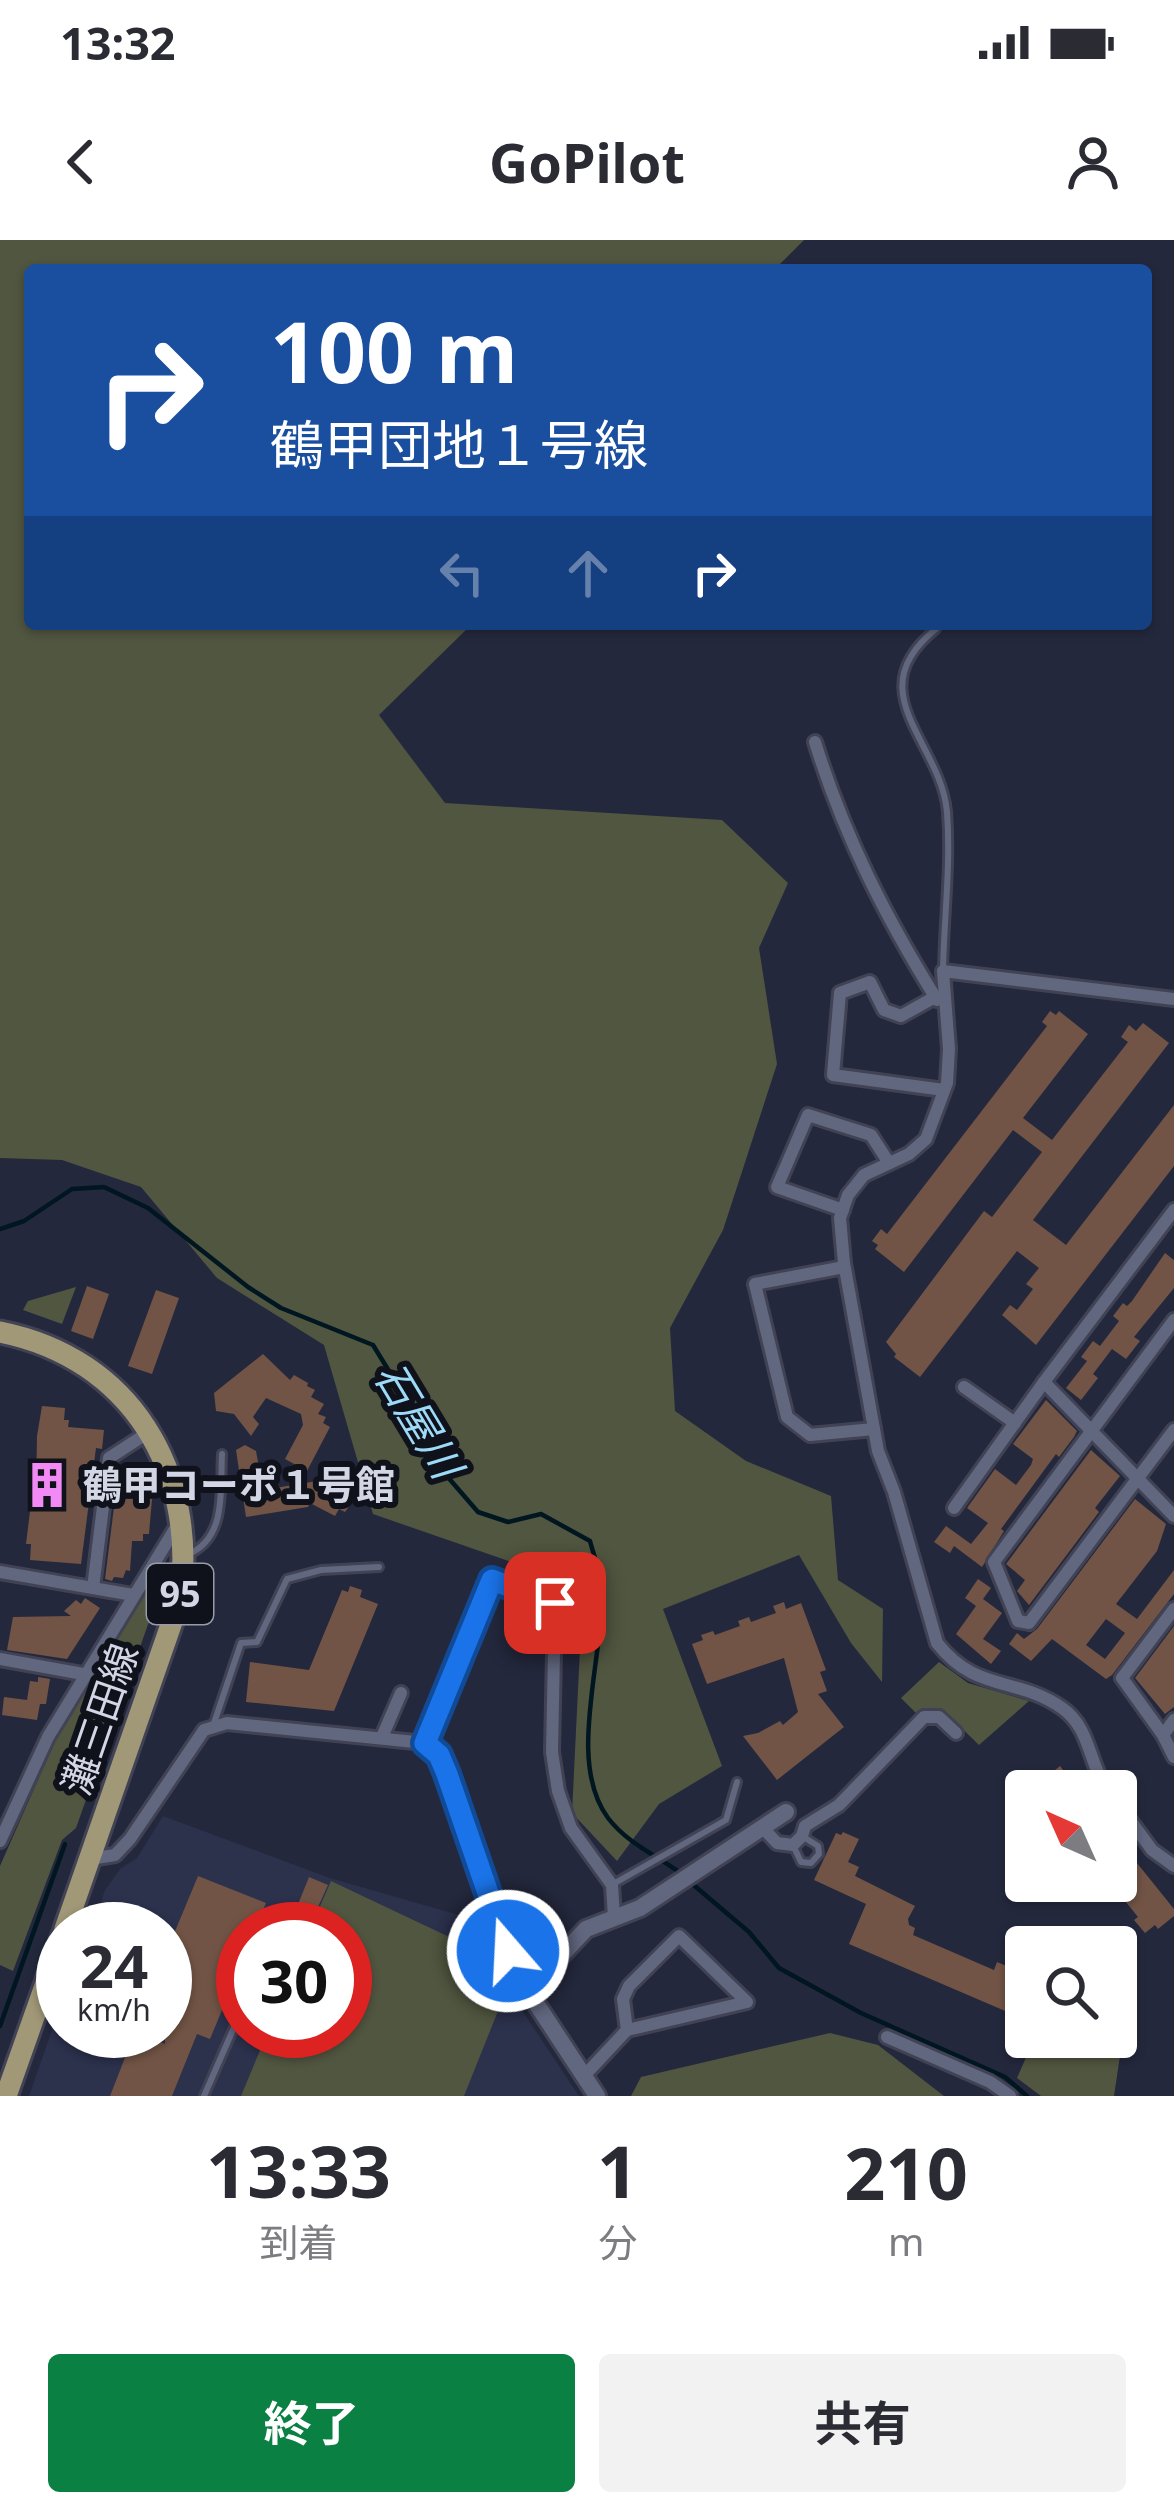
<!DOCTYPE html>
<html lang="ja">
<meta charset="utf-8">
<style>
body{margin:0;font-family:"Noto Sans","Noto Sans JP",sans-serif;background:#f2f2f3;color:#2b2b33;height:100vh;display:flex;flex-direction:column;font-size:45px;white-space:nowrap}
*{box-sizing:border-box;margin:0}
p{font-size:39px;color:#7c7c81}
.icon{flex:none;width:66px;height:66px;fill:none;stroke:currentColor;stroke-width:2;stroke-linecap:round;stroke-linejoin:round}
.map{position:relative;height:1856px;overflow:hidden}
.sheet{display:flex;flex-direction:column;background:#fff;flex:1}
.sheet>*{flex:none}
.top-card{position:absolute;left:24px;top:24px;width:1128px;height:366px;border-radius:12px;box-shadow:0 3px 9px #0004;background:#1a4fa0;color:#fff;overflow:hidden}
.needle{width:78px;rotate:315deg}
.controls{position:absolute;left:1005px;top:1530px;display:grid;gap:24px}
.controls a{display:grid;place-items:center;width:132px;height:132px;border-radius:12px;background:#fff;box-shadow:0 3px 9px #0004;font-size:60px}
.speed{position:absolute;left:36px;top:1662px;display:flex;gap:24px;font-size:60px;font-weight:700;text-align:center}
.speed>*{display:grid;place-content:center;width:156px;height:156px;border-radius:50%;background:#fff;box-shadow:0 3px 9px #0004;line-height:1}
.speed small{font-size:30px;font-weight:400}
.speed .limit{border:18px solid #d22;background:#fff;color:#111}
.pin{position:absolute;display:grid;place-items:center;width:102px;height:102px;color:#fff;margin:-51px;border-radius:24px;box-shadow:0 6px 18px #0006}
.me{position:absolute;width:132px;margin:-66px;rotate:341deg;stroke-linejoin:round;filter:drop-shadow(0 0 9px #0008)}
.turn{display:flex;align-items:center;gap:42px;height:252px;padding:0 48px;font-size:54px}
.turn .icon{width:156px;height:156px;stroke-width:2.5}
.turn b{display:block;font-size:84px;line-height:102px}
.lanes{display:flex;align-items:center;height:114px;padding:0 48px;background:#0003;justify-content:center;gap:60px;direction:ltr}
.lanes .off{opacity:.35}
.eta{display:flex;justify-content:space-evenly;align-items:center;height:204px;text-align:center}
.eta b{font-size:72px;font-weight:700;line-height:84px}
.cta{display:flex;gap:24px;margin-top:auto;padding:24px 48px}
.cta a{flex:1;height:138px;border-radius:12px;background:#0b8043;color:#fff;font-size:48px;font-weight:700;line-height:138px;text-align:center}
.cta a+a{background:#f2f2f3;color:#2b2b33}
.status{display:flex;justify-content:space-between;align-items:center;height:84px;padding:0 60px;background:#fff;direction:ltr}
.status svg{height:33px;fill:currentColor}
header{display:flex;justify-content:space-between;align-items:center;height:156px;padding:0 48px;background:#fff;font-size:54px;font-weight:700}
.map>svg:first-child{display:block}
.built{fill:#2c314c;fill-rule:evenodd}
.green{fill:#515640}
.lines{fill:none;stroke-linecap:round;stroke-linejoin:round}
.stream{stroke:#001620;stroke-width:4.5}
.building{fill:#715445;fill-rule:evenodd}
.service-casing{stroke:#414355;stroke-width:12}
.minor-casing{stroke:#414355;stroke-width:18}
.tertiary-casing{stroke:#414355;stroke-width:22}
.primary-casing{stroke:#414355;stroke-width:27}
.service{stroke:#61677f;stroke-width:6}
.minor{stroke:#61677f;stroke-width:12}
.tertiary{stroke:#61677f;stroke-width:16}
.primary{stroke:#a19878;stroke-width:21}
.route-casing{stroke:#114b97;stroke-width:30}
.route{stroke:#1a73e8;stroke-width:21}
.labels{text-anchor:middle;stroke-width:12;stroke-linejoin:round;paint-order:stroke}
.shield{fill:#10121b;stroke:#989ba8;stroke-width:3}
.shield-label{font-size:36px;font-weight:bold;fill:#d3d6e4}
.poi-label{font-size:39px;font-weight:bold;fill:#d3d6e4;stroke:#10121b;text-anchor:start}
.street-label{font-size:39px;fill:#d3d6e4;stroke:#10121b}
.water-label{font-size:42px;font-style:italic;fill:#9cdaf8;stroke:#10121b}
</style>
<div class="status"><b>13:32</b><svg viewBox="0 0 49 12"><path d="M0 12V9h3v3zM5 12V6h3v6zM10 12V3h3v9zM15 12V0h3v12zM26 1h20v11H26zM47 4h2v5h-2z"/></svg></div>
<header><svg class="icon" aria-label="back" viewBox="0 0 24 24"><path d="M15 5l-7 7 7 7"/></svg>GoPilot<svg class="icon" aria-label="person" viewBox="0 0 24 24"><circle cx="12" cy="8" r="4"/><path d="M4 21q1-7 8-7t8 7"/></svg></header>
<div class="map">
<svg width="1174" height="1856" viewBox="0 0 1174 1856">
<rect width="100%" height="100%" fill="#24283d"/>
<!-- built -->
<path class="built" d="M 163,1576 L 330,1638 L 490,1684 L 518,1750 L 519,1766 L 579,1856 L 29,1856 L 63,1758 L 63,1791 L 165,1791 L 165,1689 L 92,1689 L 105,1650 L 120,1629 L 137,1618 ZM 243,1689 L 345,1689 L 345,1791 L 243,1791 Z"/>
<!-- green -->
<g class="green">
<path d="M 0,0 L 804,0 L 774,30 L 30,30 L 30,384 L 472,384 L 379,475 L 445,563 L 722,580 L 788,643 L 759,708 L 777,824 L 723,990 L 670,1088 L 675,1171 L 746,1221 L 831,1256 L 838,1340 L 883,1369 L 882,1442 L 851,1403 L 799,1315 L 663,1369 L 722,1526 L 659,1564 L 617,1621 L 572,1573 L 583,1347 L 373,1274 L 324,1105 L 217,1038 L 141,947 L 62,920 L 0,918 Z"/>
<path d="M 76,1047 L 62,1084 L 23,1070 L 28,1061 Z"/>
<path d="M 158,1324 L 157,1359 L 76,1588 L 62,1600 L 13,1731 L 0,1725 L 0,1626 L 63,1483 Z"/>
<path d="M 939,1422 L 968,1443 L 1029,1461 L 979,1505 L 943,1470 L 923,1468 L 916,1473 L 901,1458 Z"/>
<path d="M 331,1641 L 464,1704 L 496,1748 L 500,1766 L 464,1856 L 241,1856 L 268,1791 L 345,1791 L 345,1689 L 310,1689 Z"/>
<path d="M 1116,1782 L 1125,1782 L 1114,1856 L 1041,1856 L 1017,1838 L 1031,1806 L 1041,1797 L 1116,1797 Z"/>
<path d="M 830,1793 L 878,1805 L 944,1856 L 631,1856 L 641,1837 Z"/>
</g>
<g class="lines">
<!-- stream -->
<g class="stream">
<path d="M 0,989 L 24,981 L 72,949 L 104,947 L 148,968 L 248,1047 L 281,1068 L 373,1105 L 400,1149 L 425,1180 L 429,1203 L 446,1235 L 478,1272 L 508,1282 L 541,1274 L 590,1301 C 593,1313 598,1325 600,1337 C 610,1405 563,1517 608,1578 C 628,1604 656,1615 682,1634"/>
<path d="M 690,1642 L 749,1692 L 779,1728 L 861,1773 L 1005,1837 L 1027,1856"/>
<path d="M 0,1786 L 65,1604"/>
</g>
</g>
<!-- building -->
<g class="building">
<path d="M 1050,771 L 1056,775 L 1059,771 L 1088,794 L 1023,878 L 1052,900 L 1128,802 L 1121,797 L 1129,785 L 1136,791 L 1143,783 L 1169,803 L 1033,980 L 1066,1005 L 1174,865 L 1174,926 L 1036,1105 L 1002,1075 L 1010,1065 L 1017,1070 L 1033,1049 L 1026,1044 L 1039,1028 L 1017,1011 L 920,1137 L 894,1117 L 896,1114 L 886,1102 L 984,971 L 992,977 L 1042,912 L 1013,890 L 904,1032 L 875,1009 L 878,1005 L 872,1001 L 881,989 L 887,994 L 1047,786 L 1042,782 Z"/>
<path d="M 1165,1013 L 1174,1020 L 1174,1048 L 1134,1097 L 1140,1101 L 1126,1119 L 1112,1109 L 1093,1134 L 1098,1138 L 1081,1160 L 1066,1148 L 1087,1121 L 1081,1117 L 1093,1101 L 1100,1106 L 1119,1081 L 1113,1076 L 1123,1063 L 1127,1066 L 1132,1061 Z"/>
<path d="M 87,1046 L 109,1054 L 93,1099 L 71,1091 Z"/>
<path d="M 156,1050 L 179,1058 L 152,1134 L 128,1126 Z"/>
<path d="M 263,1114 L 290,1140 L 294,1135 L 308,1143 L 307,1146 L 315,1150 L 311,1157 L 324,1164 L 318,1174 L 326,1177 L 323,1183 L 330,1187 L 307,1231 L 285,1219 L 303,1185 L 301,1174 L 266,1158 L 253,1177 L 259,1184 L 251,1196 L 234,1174 L 216,1171 L 214,1153 Z"/>
<path d="M 1046,1160 L 1077,1191 L 1074,1197 L 1059,1217 L 1056,1214 L 1001,1289 L 1004,1291 L 982,1327 L 954,1306 L 950,1313 L 934,1302 L 946,1286 L 971,1304 L 988,1283 L 967,1268 L 995,1229 L 1016,1245 L 1031,1225 L 1033,1219 L 1013,1204 Z"/>
<path d="M 42,1166 L 65,1168 L 64,1180 L 69,1180 L 68,1187 L 104,1190 L 102,1209 L 96,1208 L 81,1324 L 30,1320 L 31,1304 L 26,1304 L 32,1255 L 36,1255 L 37,1196 Z"/>
<path d="M 245,1205 L 256,1211 L 263,1250 L 317,1241 L 354,1260 L 345,1272 L 339,1269 L 335,1276 L 310,1263 L 308,1267 L 246,1277 L 236,1210 Z"/>
<path d="M 1091,1210 L 1120,1236 L 1095,1268 L 1099,1272 L 1029,1365 L 1017,1351 L 1025,1340 L 1006,1324 Z"/>
<path d="M 115,1259 L 152,1259 L 149,1294 L 143,1294 L 143,1301 L 132,1301 L 130,1331 L 126,1330 L 123,1338 L 114,1337 L 112,1341 L 105,1339 Z"/>
<path d="M 1135,1259 L 1166,1284 L 1157,1311 L 1116,1364 L 1137,1379 L 1174,1330 L 1174,1354 L 1112,1435 L 1106,1439 L 1052,1399 L 1031,1421 L 1009,1404 L 1017,1393 L 1024,1399 L 1037,1389 ZM 1106,1379 L 1125,1393 L 1105,1419 L 1086,1405 Z"/>
<path d="M 978,1339 L 991,1348 L 983,1359 L 1002,1373 L 983,1399 L 1001,1411 L 991,1424 L 956,1394 L 976,1366 L 965,1358 Z"/>
<path d="M 350,1346 L 362,1350 L 360,1357 L 378,1364 L 334,1471 L 246,1462 L 250,1422 L 309,1430 L 342,1350 L 348,1352 Z"/>
<path d="M 85,1358 L 100,1368 L 67,1419 L 7,1410 L 13,1377 L 71,1376 L 64,1371 L 76,1360 L 81,1364 Z"/>
<path d="M 784,1362 L 786,1369 L 801,1363 L 826,1430 L 820,1432 L 827,1451 L 818,1454 L 844,1487 L 777,1540 L 743,1496 L 758,1493 L 780,1481 L 783,1485 L 798,1472 L 784,1418 L 707,1444 L 692,1404 L 703,1400 L 701,1395 L 713,1391 L 715,1395 L 740,1386 L 738,1381 L 749,1377 L 751,1382 L 776,1373 L 773,1366 Z"/>
<path d="M 1174,1386 L 1174,1467 L 1165,1474 L 1135,1438 Z"/>
<path d="M 38,1437 L 50,1439 L 46,1464 L 40,1464 L 37,1480 L 2,1475 L 4,1457 L 27,1460 L 30,1441 L 38,1442 Z"/>
<path d="M 1060,1526 L 1079,1551 L 1050,1551 L 1042,1541 Z"/>
<path d="M 843,1592 L 859,1599 L 848,1622 L 859,1627 L 855,1636 L 915,1666 L 908,1679 L 909,1685 L 915,1688 L 913,1695 L 994,1730 L 997,1722 L 1026,1734 L 1026,1780 L 849,1704 L 866,1664 L 814,1640 L 836,1593 L 841,1595 Z"/>
<path d="M 1116,1597 L 1174,1669 L 1174,1676 L 1158,1689 L 1155,1685 L 1145,1693 L 1134,1680 L 1138,1677 L 1109,1641 L 1116,1641 Z"/>
<path d="M 198,1636 L 266,1663 L 255,1689 L 243,1689 L 243,1720 L 210,1799 L 197,1794 L 172,1856 L 110,1856 L 135,1792 L 165,1804 L 165,1693 L 173,1696 Z"/>
<path d="M 309,1637 L 328,1645 L 308,1689 L 288,1689 Z"/>
</g>
<g class="lines">
<defs>
<g id="service">
<path d="M 936,389 C 857,452 941,502 947,572 C 951,624 944,678 943,730"/>
<path d="M 189,1314 C 227,1297 220,1250 222,1214"/>
<path d="M 213,1486 L 241,1403 L 257,1402 L 287,1339 L 321,1330 L 379,1327"/>
<path d="M 793,1605 L 801,1622 L 811,1623 L 819,1614 L 818,1606 L 802,1596"/>
<path d="M 615,1643 L 726,1580 L 737,1542"/>
<path d="M 280,1689 L 283,1682"/>
<path d="M 204,1856 L 243,1767"/>
</g>
<g id="minor">
<path d="M 815,502 C 844,596 886,678 937,760"/>
<path d="M 935,757 L 901,776 L 884,770 L 870,742 L 840,753 L 833,835 L 944,850"/>
<path d="M 843,970 L 777,947 L 808,875 L 871,895 L 889,923"/>
<path d="M 1174,970 L 1044,1142 L 1174,1276"/>
<path d="M 844,1027 L 755,1044 L 787,1177 L 810,1195 L 874,1189"/>
<path d="M 1174,1080 L 994,1322 L 1018,1381 L 1029,1383 L 1174,1190"/>
<path d="M 964,1147 L 1015,1183"/>
<path d="M 954,1268 L 1044,1142"/>
<path d="M 0,1332 L 133,1355"/>
<path d="M 93,1348 L 109,1218 L 149,1192"/>
<path d="M 1174,1369 L 1122,1438 L 1163,1495 L 1174,1517"/>
<path d="M 0,1419 L 83,1434"/>
<path d="M 1163,1495 L 1174,1480"/>
<path d="M 382,1497 L 401,1453"/>
<path d="M 425,1503 L 492,1340 L 555,1363 L 552,1512 L 558,1551 L 571,1588 L 612,1645 L 614,1677"/>
<path d="M 1108,1551 C 1089,1526 1091,1488 1062,1468 C 1016,1436 976,1453 937,1403 L 894,1252 L 878,1211 L 844,1023 L 840,978 L 848,955 L 864,935 L 909,914 L 926,899 L 947,843 L 949,809 L 943,731 L 1174,759"/>
<path d="M 1116,1561 L 1152,1610 L 1174,1626"/>
<path d="M 763,1588 L 777,1603 L 793,1605 L 802,1596 L 805,1586 L 839,1565 L 924,1477 L 939,1477 L 956,1493"/>
<path d="M 0,1601 L 48,1497 L 178,1284"/>
<path d="M 90,1619 L 115,1615 L 130,1599 L 204,1490 L 227,1483 L 425,1503 L 439,1515 L 447,1534 L 508,1711 L 528,1751"/>
<path d="M 887,1797 L 990,1842 L 1010,1856"/>
<path d="M 584,1836 L 627,1790 L 747,1762 L 679,1696 L 629,1746 L 623,1759 L 627,1790"/>
</g>
<path id="tertiary" d="M 597,1856 L 528,1751 L 586,1689 L 640,1668 L 786,1572"/>
<g id="primary">
<path d="M 0,1092 C 131,1118 198,1232 180,1359 L 65,1689"/>
<path d="M 6,1856 L 63,1695"/>
</g>
</defs>
<!-- service casing -->
<use href="#service" class="service-casing"/>
<!-- minor casing -->
<use href="#minor" class="minor-casing"/>
<!-- tertiary casing -->
<use href="#tertiary" class="tertiary-casing"/>
<!-- primary casing -->
<use href="#primary" class="primary-casing"/>
<!-- service -->
<use href="#service" class="service"/>
<!-- minor -->
<use href="#minor" class="minor"/>
<!-- tertiary -->
<use href="#tertiary" class="tertiary"/>
<!-- primary -->
<use href="#primary" class="primary"/>
</g>
<g class="lines">
<defs>
<path id="route" d="M 508,1711 L 447,1534 L 439,1515 L 425,1503 L 492,1340 L 555,1363"/>
</defs>
<!-- route casing -->
<use href="#route" class="route-casing"/>
<!-- route -->
<use href="#route" class="route"/>
</g>
<!-- icons -->
<defs>
<symbol id="building-bare" viewBox="-9 -9 18 18"><path d="M-4-6H4V6H1V3H-1V6H-4ZM-2.5-4.3h1.7v1.8h-1.7ZM.8-4.3h1.7v1.8H.8ZM-2.5-1h1.7V.8h-1.7ZM.8-1h1.7V.8H.8Z" fill="#f18af4" stroke="#10121b" stroke-width="2.5" paint-order="stroke"/></symbol>
</defs>
<g fill-rule="evenodd">
<use href="#building-bare" x="14" y="1212" width="66" height="66"/>
</g>
<g class="labels">
<!-- shield labels -->
<rect class="shield" x="147" y="1324" width="66" height="60" rx="9"/>
<g class="shield-label">
<text x="180" y="1367">95</text>
</g>
<!-- poi labels -->
<g class="poi-label">
<text x="83" y="1259">鶴甲コーポ１号館</text>
</g>
<!-- street labels -->
<g class="street-label">
<text transform="translate(100 1479) rotate(-71)" y="14">灘三田線</text>
</g>
<!-- water labels -->
<g class="water-label">
<text transform="translate(418 1180) rotate(59)" y="15">石屋川</text>
</g>
</g>
</svg>
<div class="controls">
<a><svg class="needle" viewBox="-14 -14 28 28"><path d="M0-13l5 13h-10z" fill="#e53935"/><path d="M0 13l5-13h-10z" fill="#7c7c81"/></svg></a>
<a><svg class="icon" aria-label="search" viewBox="0 0 24 24"><circle cx="10" cy="10" r="6"/><path d="M15 15l6 6"/></svg></a>
</div>
<div class="speed"><div>24<small>km/h</small></div><div class="limit">30</div></div>
<div class="pin" style="left:555px;top:1363px;background:#d93025"><svg class="icon" aria-label="arrive" viewBox="0 0 24 24"><path d="M6 21V4h12l-3 4 3 4H6"/></svg></div>
<svg class="me" style="left:508px;top:1711px" viewBox="-20 -20 40 40"><circle r="17" fill="#1a73e8" stroke="#fff" stroke-width="3"/><path d="M0-11L8 9 0 5-8 9z" fill="#fff"/></svg>
<div class="top-card">
<div class="turn"><svg class="icon" aria-label="right" viewBox="0 0 24 24"><path d="M7 20v-9h11M14 6l5 5-5 5"/></svg><div><b>100 m</b>鶴甲団地１号線</div></div>
<div class="lanes"><svg class="icon off" aria-label="left" viewBox="0 0 24 24"><path d="M17 20v-9H6M10 6l-5 5 5 5"/></svg><svg class="icon off" aria-label="ahead" viewBox="0 0 24 24"><path d="M12 20V5M6 11l6-6 6 6"/></svg><svg class="icon" aria-label="right" viewBox="0 0 24 24"><path d="M7 20v-9h11M14 6l5 5-5 5"/></svg></div>
</div>
</div>
<section class="sheet">
<div class="eta">
<div><b>13:33</b><p>到着</p></div>
<div><b>1</b><p>分</p></div>
<div><b>210</b><p>m</p></div>
</div>
<div class="cta"><a>終了</a><a>共有</a></div>
</section>
